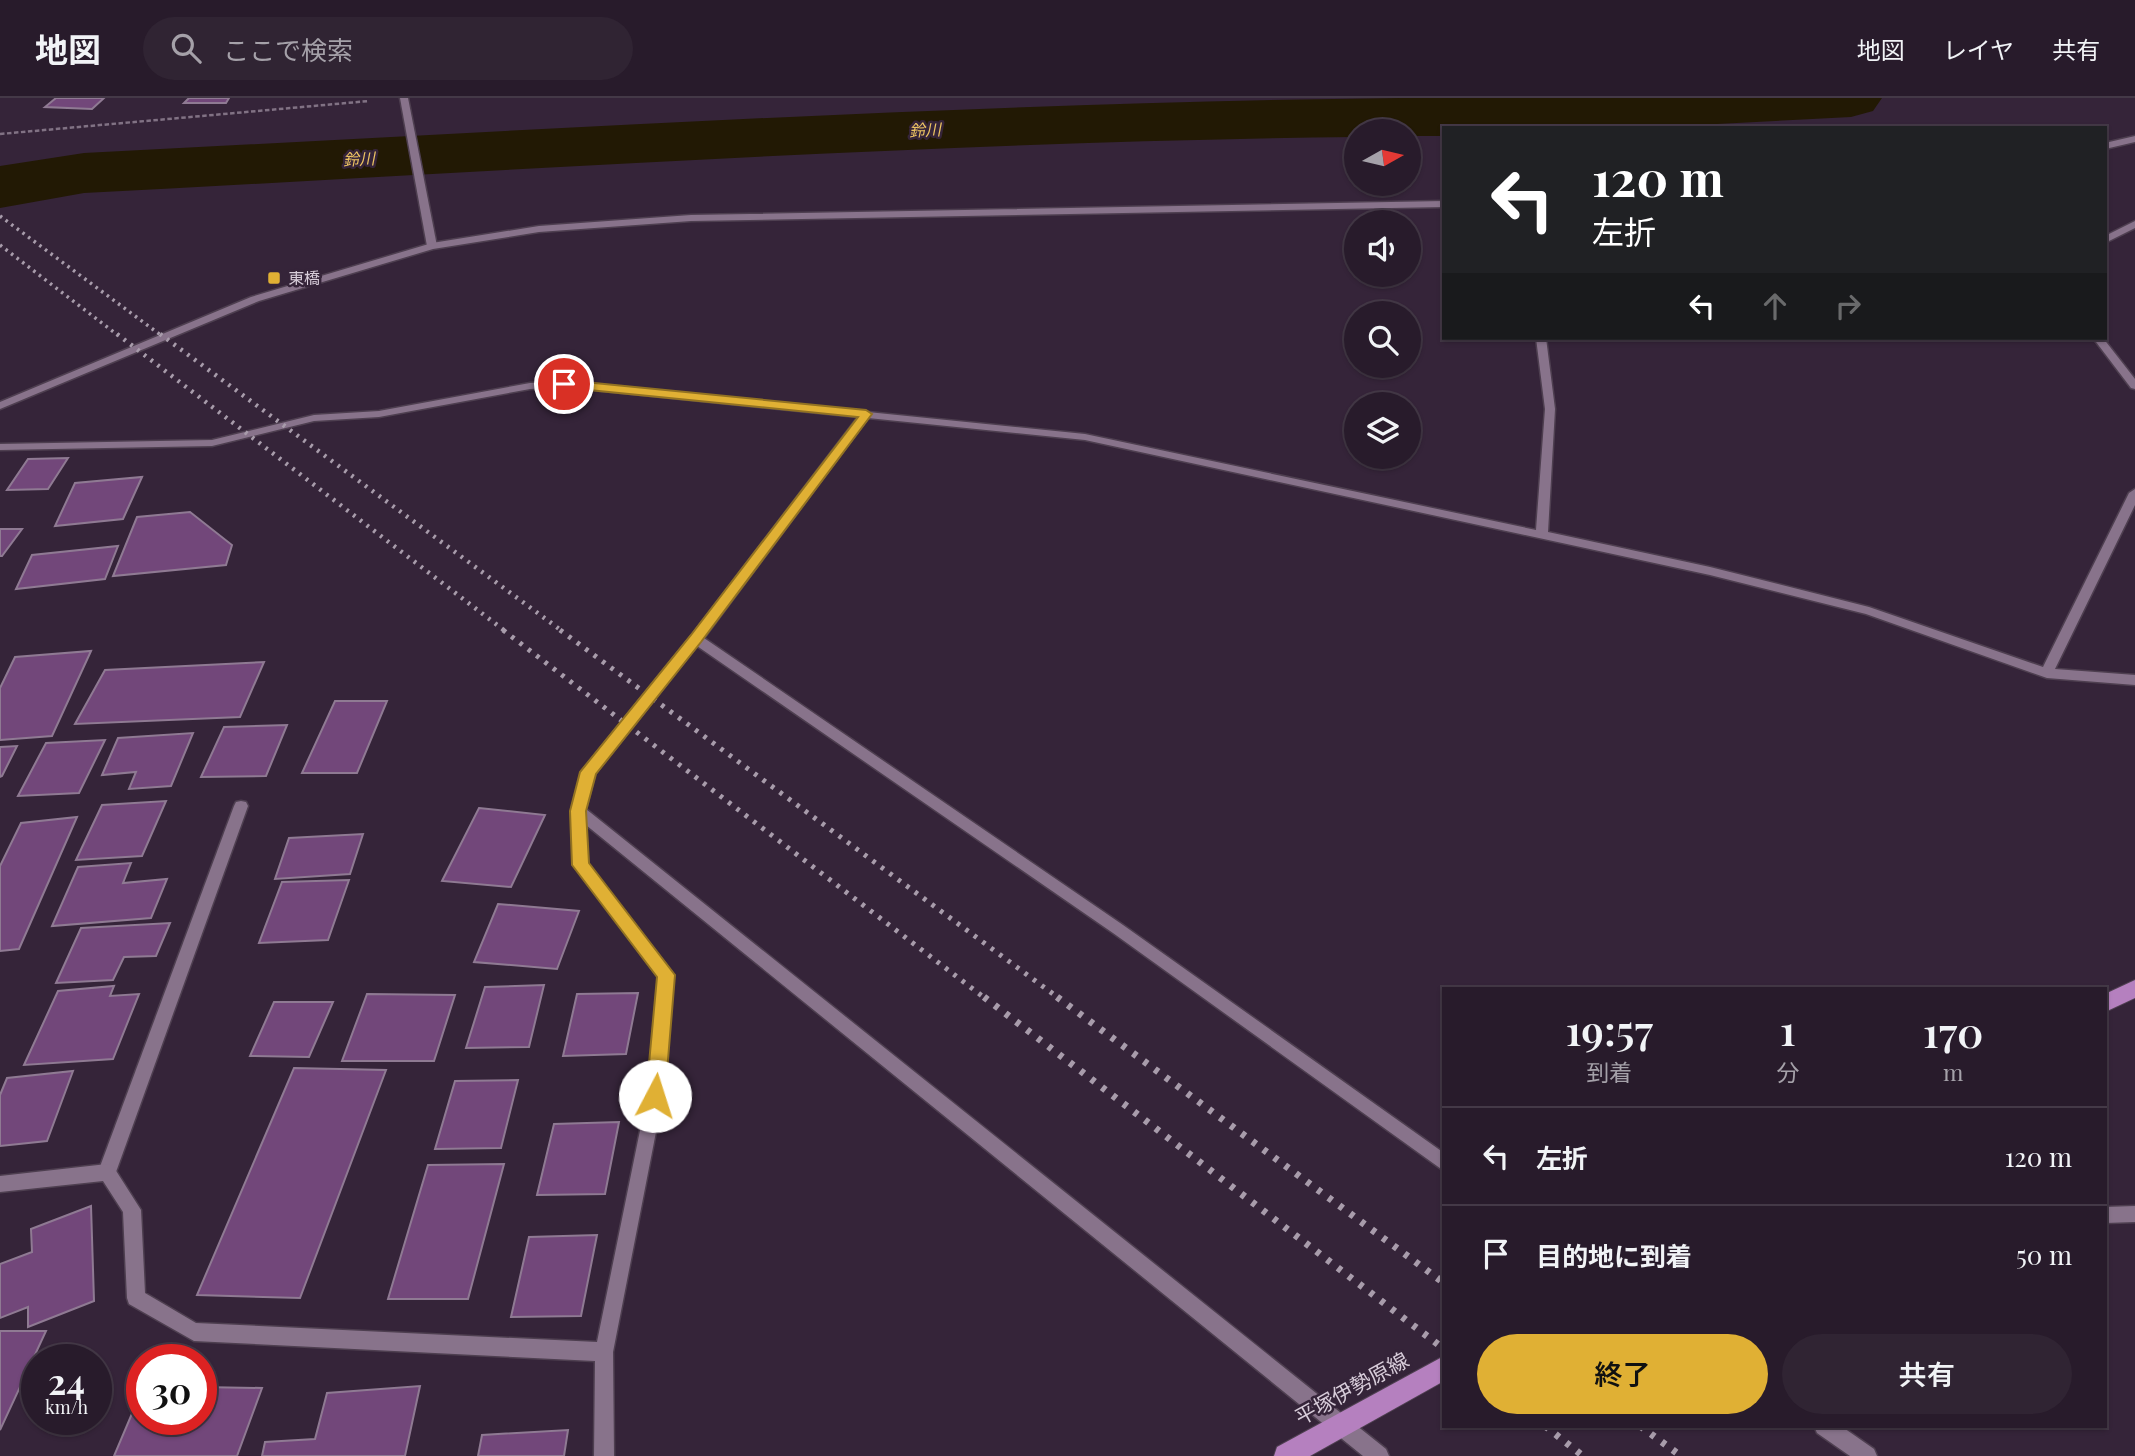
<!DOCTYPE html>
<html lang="ja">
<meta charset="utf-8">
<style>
body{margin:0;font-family:"Playfair Display","Noto Sans JP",serif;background:#302433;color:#f1f3f6;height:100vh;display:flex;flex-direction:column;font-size:26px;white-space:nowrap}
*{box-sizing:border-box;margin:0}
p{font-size:23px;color:#a5a1a9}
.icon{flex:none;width:38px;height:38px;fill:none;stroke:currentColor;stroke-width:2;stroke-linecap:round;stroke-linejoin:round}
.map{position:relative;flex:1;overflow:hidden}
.panel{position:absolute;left:1442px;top:889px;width:665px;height:441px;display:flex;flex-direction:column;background:#281b2b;border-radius:0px;box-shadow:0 2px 5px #0004,0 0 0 2px #443947}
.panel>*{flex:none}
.hud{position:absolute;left:1442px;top:28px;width:665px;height:214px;border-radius:0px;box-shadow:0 2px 5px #0004,0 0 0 2px #443947;background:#202124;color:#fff;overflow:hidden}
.needle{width:46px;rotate:82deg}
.controls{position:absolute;left:1344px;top:21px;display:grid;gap:14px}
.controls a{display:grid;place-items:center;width:77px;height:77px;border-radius:50%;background:#281b2b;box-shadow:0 2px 5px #0004,0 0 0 2px #443947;font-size:35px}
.speed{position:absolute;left:21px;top:1246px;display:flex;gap:14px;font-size:35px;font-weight:700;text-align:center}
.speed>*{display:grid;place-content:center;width:91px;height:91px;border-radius:50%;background:#281b2b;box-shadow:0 2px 5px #0004,0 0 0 2px #443947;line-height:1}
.speed small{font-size:18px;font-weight:400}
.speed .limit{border:10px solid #d22;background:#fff;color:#111}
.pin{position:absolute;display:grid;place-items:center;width:60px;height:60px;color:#fff;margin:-30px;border:4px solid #fff;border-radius:50%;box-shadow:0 2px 7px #0007}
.me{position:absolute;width:77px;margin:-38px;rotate:5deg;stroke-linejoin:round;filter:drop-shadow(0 0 5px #0008)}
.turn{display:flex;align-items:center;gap:24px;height:147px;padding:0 35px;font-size:32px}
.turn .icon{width:91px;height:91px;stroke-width:2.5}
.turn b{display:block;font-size:49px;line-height:60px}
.lanes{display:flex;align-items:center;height:66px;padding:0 35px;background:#0003;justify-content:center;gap:35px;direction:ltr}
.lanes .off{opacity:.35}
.eta{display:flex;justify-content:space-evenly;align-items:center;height:119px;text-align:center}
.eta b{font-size:42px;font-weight:600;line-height:49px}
.action{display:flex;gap:14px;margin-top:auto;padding:14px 35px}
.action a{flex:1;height:80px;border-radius:42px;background:#e0b034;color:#111;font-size:28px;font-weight:600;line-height:80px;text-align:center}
.action a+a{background:#302433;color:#f1f3f6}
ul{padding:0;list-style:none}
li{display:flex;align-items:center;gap:21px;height:98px;padding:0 35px;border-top:2px solid #443947}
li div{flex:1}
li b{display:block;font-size:26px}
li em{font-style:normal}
header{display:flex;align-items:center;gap:42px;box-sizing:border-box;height:98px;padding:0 35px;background:#281b2b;border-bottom:2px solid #443947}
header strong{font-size:33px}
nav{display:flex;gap:38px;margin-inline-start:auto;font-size:24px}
.search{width:490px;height:63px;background:#302433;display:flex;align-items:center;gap:18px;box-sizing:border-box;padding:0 24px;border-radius:38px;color:#a5a1a9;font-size:26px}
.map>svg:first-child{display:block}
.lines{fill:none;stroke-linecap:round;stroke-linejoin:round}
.river{fill:#221904;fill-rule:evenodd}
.building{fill:#72477a;stroke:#8f7a93;stroke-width:2}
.service-casing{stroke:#4e3f50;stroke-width:3}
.minor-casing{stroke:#4e3f50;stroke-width:3}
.tertiary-casing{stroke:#4e3f50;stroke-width:3}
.primary-casing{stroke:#4e3f50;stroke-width:2}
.path{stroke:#817284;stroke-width:2.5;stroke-dasharray:4.5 2.5;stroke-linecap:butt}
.service{fill:#88738b;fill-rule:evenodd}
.minor{fill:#88738b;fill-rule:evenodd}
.tertiary{fill:#88738b;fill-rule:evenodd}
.primary{fill:#b580bf;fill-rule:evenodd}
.rail-far3{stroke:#a89cab;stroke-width:3.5;stroke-dasharray:2.5 4.5;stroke-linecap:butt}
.rail-far2{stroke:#a89cab;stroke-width:4.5;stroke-dasharray:2.5 6;stroke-linecap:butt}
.rail-far1{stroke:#a89cab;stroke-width:5;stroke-dasharray:3.5 7;stroke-linecap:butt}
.rail{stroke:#a89cab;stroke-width:7;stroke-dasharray:4.5 9;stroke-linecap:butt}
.route{fill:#e0b034;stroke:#927222;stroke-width:2}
.poi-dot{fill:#e0b034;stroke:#352439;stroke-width:2.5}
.labels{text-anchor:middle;stroke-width:5;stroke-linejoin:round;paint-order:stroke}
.far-water-label{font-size:16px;font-style:italic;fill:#edc462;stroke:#352439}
.far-poi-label{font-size:16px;fill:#d8cdda;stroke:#352439;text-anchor:start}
.near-street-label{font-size:21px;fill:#d8cdda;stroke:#352439}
</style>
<header>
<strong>地図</strong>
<div class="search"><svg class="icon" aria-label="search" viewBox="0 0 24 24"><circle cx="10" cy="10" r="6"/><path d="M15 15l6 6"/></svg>ここで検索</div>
<nav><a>地図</a><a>レイヤ</a><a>共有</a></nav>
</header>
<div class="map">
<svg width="2135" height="1358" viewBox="0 0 2135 1358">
<rect width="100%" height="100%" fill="#352439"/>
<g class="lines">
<!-- river -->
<path class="river" d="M 1399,0 L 1882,0 L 1873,13 L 1851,19 L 1639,30 L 1444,30 L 1444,38 L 1409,38 L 1409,33 L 1356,33 L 1356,39 C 932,44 508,73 84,95 L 0,110 L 0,68 L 84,55 C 522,33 960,5 1399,0 Z"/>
</g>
<!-- building -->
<g class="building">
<path d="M 56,0 L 104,0 L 92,11 L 45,9 Z"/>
<path d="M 189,0 L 229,0 L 226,5 L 184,5 Z"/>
<path d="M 68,360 L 48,391 L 7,392 L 28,361 Z"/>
<path d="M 142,379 L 123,421 L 55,428 L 75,385 Z"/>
<path d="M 190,414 L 232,447 L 226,467 L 113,478 L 137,419 Z"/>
<path d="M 0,431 L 22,431 L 2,458 L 0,458 Z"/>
<path d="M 118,448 L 105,481 L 16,491 L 32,457 Z"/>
<path d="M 91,553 L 52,638 L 0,642 L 0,590 L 15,559 Z"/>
<path d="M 264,564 L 240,619 L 75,626 L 105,572 Z"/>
<path d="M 335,603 L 387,603 L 357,675 L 302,675 Z"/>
<path d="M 287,627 L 266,678 L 201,679 L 224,629 Z"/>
<path d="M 193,635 L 171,688 L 129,691 L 136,674 L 102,677 L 118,640 Z"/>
<path d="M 105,642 L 79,695 L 18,698 L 46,645 Z"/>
<path d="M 17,648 L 2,678 L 0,679 L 0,649 Z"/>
<path d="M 166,703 L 142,758 L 76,762 L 102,707 Z"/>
<path d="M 479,710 L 545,717 L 511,789 L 442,783 Z"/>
<path d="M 77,719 L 19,851 L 0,853 L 0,768 L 21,725 Z"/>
<path d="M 363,736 L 350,776 L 275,781 L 289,740 Z"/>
<path d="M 131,765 L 123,785 L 167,781 L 151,820 L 52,828 L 78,769 Z"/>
<path d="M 349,782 L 328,842 L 259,845 L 282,784 Z"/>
<path d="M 498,806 L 579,813 L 557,871 L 474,864 Z"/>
<path d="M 170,825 L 156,858 L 124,859 L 113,882 L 56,885 L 81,830 Z"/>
<path d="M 544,887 L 529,949 L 466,950 L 485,889 Z"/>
<path d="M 114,888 L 110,898 L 139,896 L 113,961 L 24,967 L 58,893 Z"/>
<path d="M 638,895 L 626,956 L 563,958 L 577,896 Z"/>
<path d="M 367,896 L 455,897 L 434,963 L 342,963 Z"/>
<path d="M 274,904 L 333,904 L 309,959 L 250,958 Z"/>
<path d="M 294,970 L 386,972 L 300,1200 L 197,1197 Z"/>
<path d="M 73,973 L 47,1043 L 0,1048 L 0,997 L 7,980 Z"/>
<path d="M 518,982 L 501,1050 L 435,1051 L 455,983 Z"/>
<path d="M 619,1024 L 605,1096 L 537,1097 L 554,1026 Z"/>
<path d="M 504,1066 L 468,1201 L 388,1201 L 428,1067 Z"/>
<path d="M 91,1108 L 94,1203 L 28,1229 L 28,1209 L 0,1220 L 0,1166 L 32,1154 L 31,1131 Z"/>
<path d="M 597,1137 L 581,1218 L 511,1219 L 529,1139 Z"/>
<path d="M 0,1233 L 46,1233 L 0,1332 Z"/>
<path d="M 420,1288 L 405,1358 L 262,1358 L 265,1344 L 315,1341 L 327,1295 Z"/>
<path d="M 201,1289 L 262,1290 L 237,1358 L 114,1358 L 142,1292 L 142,1321 L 201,1321 Z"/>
<path d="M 568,1332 L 564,1358 L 478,1358 L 482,1337 Z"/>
</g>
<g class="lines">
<defs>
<path id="service" d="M 241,703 L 246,704 L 248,708 L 116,1074 L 113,1080 L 107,1082 L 101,1080 L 98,1074 L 234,708 L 236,704 Z"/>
<g id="minor">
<path d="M 400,0 L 408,0 L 437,148 L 432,151 L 427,148 Z"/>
<path d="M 2135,123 L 2135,130 L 2105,145 L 2105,138 Z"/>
<path d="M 1536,240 L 1546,240 L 1555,311 L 1548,434 L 1710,469 L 1869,509 L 2043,569 L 2129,395 L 2135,391 L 2135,407 L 2055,571 L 2135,577 L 2135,587 L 2047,580 L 1866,516 L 1710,477 L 1085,342 L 868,320 L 704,540 L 1123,827 L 1444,1055 L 1444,1073 L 1113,835 L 697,548 L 595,676 L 586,711 L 1386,1351 L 1389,1358 L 1363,1358 L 586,727 L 588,766 L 674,877 L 663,998 L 613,1254 L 614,1358 L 594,1358 L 595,1263 L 194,1243 L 129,1206 L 127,1200 L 123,1114 L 103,1083 L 0,1094 L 0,1078 L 107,1066 L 113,1068 L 141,1112 L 145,1195 L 196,1225 L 597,1244 L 647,998 L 658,879 L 574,767 L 571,713 L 581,674 L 691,538 L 858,319 L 564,289 L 530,291 L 379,319 L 314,323 L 212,348 L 0,352 L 0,346 L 212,342 L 314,317 L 379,313 L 530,285 L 564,283 L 1085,336 L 1536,432 L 1545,311 Z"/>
<path d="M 2093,240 L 2103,240 L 2135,281 L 2135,291 L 2131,290 Z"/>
<path d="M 2135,1108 L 2135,1124 L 2105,1125 L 2105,1109 Z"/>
<path d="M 1814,1328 L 1841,1328 L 1874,1351 L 1877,1358 L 1850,1358 L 1817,1335 Z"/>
</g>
<g id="tertiary">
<path d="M 2135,38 L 2135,44 L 2105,51 L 2105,45 Z"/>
<path d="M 1444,103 L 1444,109 L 691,123 L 539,134 L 433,151 L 259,203 L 0,311 L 0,304 L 251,199 L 432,145 L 539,128 L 691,117 Z"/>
</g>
<g id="primary">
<path d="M 2135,882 L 2135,900 L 2105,914 L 2105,896 Z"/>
<path d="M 1444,1258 L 1444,1283 L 1310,1358 L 1274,1358 L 1277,1349 Z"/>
</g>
</defs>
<!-- service casing -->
<use href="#service" class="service-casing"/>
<!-- minor casing -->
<use href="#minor" class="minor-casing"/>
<!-- tertiary casing -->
<use href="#tertiary" class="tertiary-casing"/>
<!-- primary casing -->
<use href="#primary" class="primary-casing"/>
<!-- path -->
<path class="path" d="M 0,36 L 369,3"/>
<!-- service -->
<use href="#service" class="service"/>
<!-- minor -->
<use href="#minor" class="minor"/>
<!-- tertiary -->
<use href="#tertiary" class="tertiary"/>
<!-- primary -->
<use href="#primary" class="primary"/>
<!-- rail-far3 -->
<g class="rail-far3">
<path d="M 0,118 L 162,238"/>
<path d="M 0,147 L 119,238"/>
</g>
<!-- rail-far2 -->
<g class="rail-far2">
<path d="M 117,236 L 505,533"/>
<path d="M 160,236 L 562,533"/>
</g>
<!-- rail-far1 -->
<g class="rail-far1">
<path d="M 503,532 L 986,901"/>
<path d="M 560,532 L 1060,901"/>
</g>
<!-- rail -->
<g class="rail">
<path d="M 984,899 L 1444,1251"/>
<path d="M 1057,899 L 1444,1185"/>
<path d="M 1545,1328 L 1583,1358"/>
<path d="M 1640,1328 L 1681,1358"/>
</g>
</g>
<!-- route -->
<path class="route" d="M 564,282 L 866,312 L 872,316 L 701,544 L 596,676 L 586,713 L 589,765 L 675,877 L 665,998 L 662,1004 L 655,1007 L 649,1004 L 646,998 L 657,879 L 572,767 L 570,713 L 580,674 L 691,537 L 858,319 L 559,289 L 558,286 Z"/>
<!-- markers -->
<rect class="poi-dot" x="267" y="173" width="14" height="14" rx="3.5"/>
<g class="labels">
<!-- far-water labels -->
<g class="far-water-label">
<text transform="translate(925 32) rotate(-3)" y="6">鈴川</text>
<text transform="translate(359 61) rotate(-3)" y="6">鈴川</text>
</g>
<!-- far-poi labels -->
<g class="far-poi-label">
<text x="288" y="186">東橋</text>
</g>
<!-- near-street labels -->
<g class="near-street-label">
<text transform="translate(1352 1291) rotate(-29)" y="7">平塚伊勢原線</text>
</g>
</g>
</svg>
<div class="controls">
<a><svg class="needle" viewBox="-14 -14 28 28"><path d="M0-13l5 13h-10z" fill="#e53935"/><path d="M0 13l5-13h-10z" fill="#a5a1a9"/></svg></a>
<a><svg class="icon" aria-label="sound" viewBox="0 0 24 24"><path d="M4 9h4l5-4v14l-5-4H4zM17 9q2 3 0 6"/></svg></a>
<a><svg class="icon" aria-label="search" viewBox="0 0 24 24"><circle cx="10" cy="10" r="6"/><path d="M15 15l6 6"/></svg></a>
<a><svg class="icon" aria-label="layers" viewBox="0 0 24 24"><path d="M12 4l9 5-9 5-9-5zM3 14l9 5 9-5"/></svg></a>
</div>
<div class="speed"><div>24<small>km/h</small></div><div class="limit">30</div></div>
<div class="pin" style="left:564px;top:286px;background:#d93025"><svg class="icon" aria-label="arrive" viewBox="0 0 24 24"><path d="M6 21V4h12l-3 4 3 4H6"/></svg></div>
<svg class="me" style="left:655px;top:998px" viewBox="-20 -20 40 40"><circle r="19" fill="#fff"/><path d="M0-13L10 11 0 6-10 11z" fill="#e0b034"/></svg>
<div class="hud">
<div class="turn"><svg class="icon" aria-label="left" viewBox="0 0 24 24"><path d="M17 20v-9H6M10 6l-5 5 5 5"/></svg><div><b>120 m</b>左折</div></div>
<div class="lanes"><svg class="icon" aria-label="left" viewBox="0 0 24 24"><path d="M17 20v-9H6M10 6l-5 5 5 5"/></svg><svg class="icon off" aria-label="ahead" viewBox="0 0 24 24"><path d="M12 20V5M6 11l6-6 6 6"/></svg><svg class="icon off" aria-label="right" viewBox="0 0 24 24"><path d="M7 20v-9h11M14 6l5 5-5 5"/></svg></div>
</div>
<section class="panel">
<div class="eta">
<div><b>19:57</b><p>到着</p></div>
<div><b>1</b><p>分</p></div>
<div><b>170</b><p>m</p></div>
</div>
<ul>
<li><svg class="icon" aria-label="left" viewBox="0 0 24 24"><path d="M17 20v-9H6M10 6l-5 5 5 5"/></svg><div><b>左折</b></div><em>120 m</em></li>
<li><svg class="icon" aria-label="arrive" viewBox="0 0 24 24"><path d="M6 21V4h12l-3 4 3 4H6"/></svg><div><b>目的地に到着</b></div><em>50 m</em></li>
</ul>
<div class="action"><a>終了</a><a>共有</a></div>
</section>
</div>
